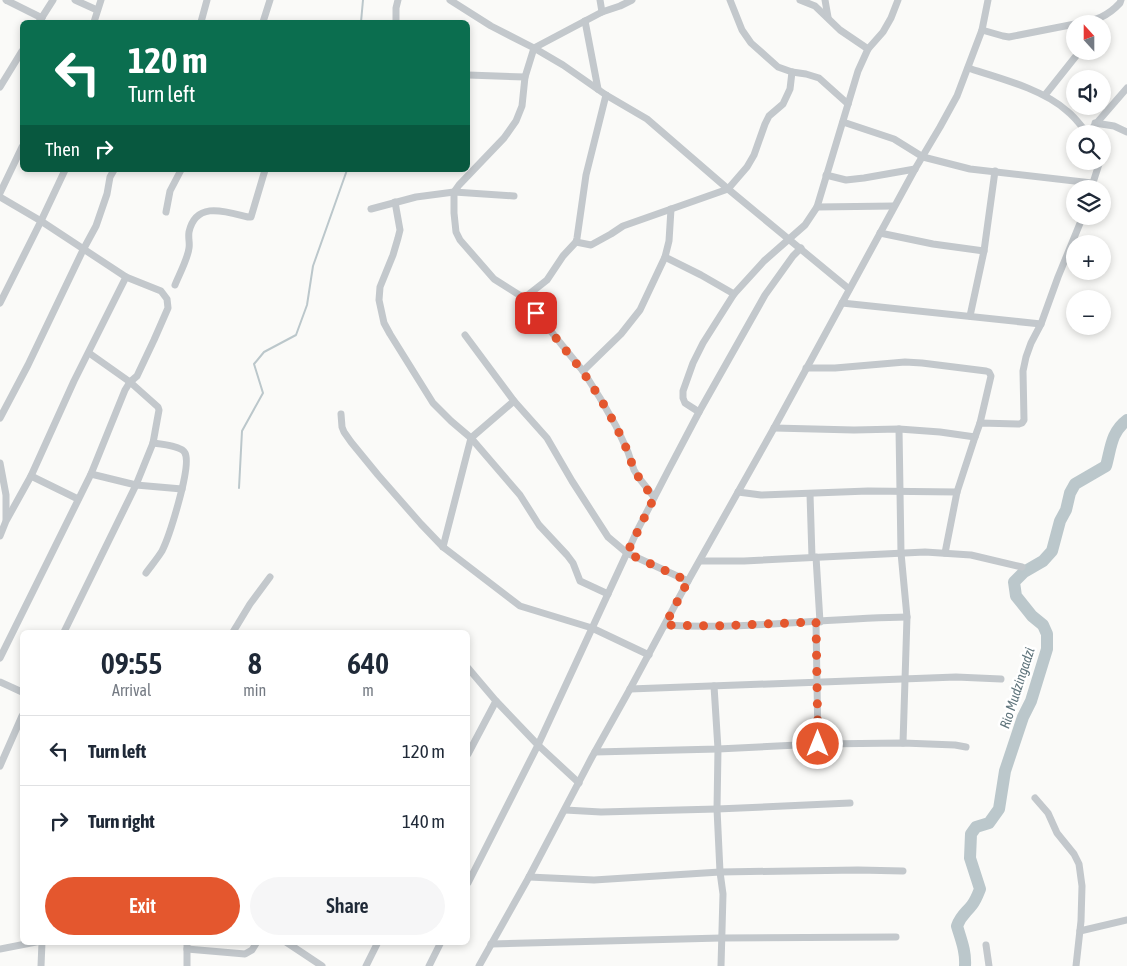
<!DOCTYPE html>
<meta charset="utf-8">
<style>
body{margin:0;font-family:"Asap Condensed",sans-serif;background:#f6f6f7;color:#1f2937;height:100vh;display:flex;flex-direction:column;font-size:19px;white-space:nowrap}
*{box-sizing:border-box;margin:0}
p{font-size:16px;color:#747a83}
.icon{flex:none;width:28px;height:28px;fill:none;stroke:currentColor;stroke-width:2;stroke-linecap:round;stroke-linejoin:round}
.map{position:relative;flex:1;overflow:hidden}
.drawer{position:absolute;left:20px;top:630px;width:450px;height:315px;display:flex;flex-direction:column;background:#fff;border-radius:8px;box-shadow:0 2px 8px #0003}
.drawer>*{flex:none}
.guide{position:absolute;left:20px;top:20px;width:450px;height:152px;border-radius:8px;box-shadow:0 2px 8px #0003;background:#0b6e4f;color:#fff;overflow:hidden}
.needle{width:32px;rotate:339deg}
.tools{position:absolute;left:1066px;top:15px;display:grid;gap:10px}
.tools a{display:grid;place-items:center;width:45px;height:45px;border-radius:50%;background:#fff;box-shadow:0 2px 8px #0003;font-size:25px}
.pin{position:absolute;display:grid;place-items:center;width:42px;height:42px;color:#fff;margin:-21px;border-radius:10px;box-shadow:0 2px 8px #0006}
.me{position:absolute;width:55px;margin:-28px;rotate:0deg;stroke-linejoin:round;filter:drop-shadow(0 0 4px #0008)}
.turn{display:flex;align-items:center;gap:18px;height:105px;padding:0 25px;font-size:22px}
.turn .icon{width:65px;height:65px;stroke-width:2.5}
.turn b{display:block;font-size:35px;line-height:42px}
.then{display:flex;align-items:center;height:48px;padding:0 25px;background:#0003;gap:10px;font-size:19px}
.eta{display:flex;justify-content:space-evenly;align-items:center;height:85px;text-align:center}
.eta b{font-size:30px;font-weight:600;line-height:35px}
.cta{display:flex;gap:10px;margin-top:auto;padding:10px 25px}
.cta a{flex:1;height:58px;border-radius:30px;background:#e4572e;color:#fff;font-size:20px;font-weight:600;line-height:58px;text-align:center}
.cta a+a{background:#f6f6f7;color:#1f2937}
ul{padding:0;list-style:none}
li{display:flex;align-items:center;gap:15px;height:70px;padding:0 25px;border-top:1px solid #e0e1e3}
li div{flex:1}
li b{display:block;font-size:19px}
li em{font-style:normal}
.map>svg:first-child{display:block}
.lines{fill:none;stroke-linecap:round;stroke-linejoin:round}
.stream{stroke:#bbc7cb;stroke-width:2}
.river{stroke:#bbc7cb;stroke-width:12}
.street{stroke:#c3c8cc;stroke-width:7}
.route{stroke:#e4572e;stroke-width:9;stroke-dasharray:0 16.2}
.labels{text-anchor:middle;stroke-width:5;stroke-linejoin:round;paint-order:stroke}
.water-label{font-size:14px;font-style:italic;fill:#60757c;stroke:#fff}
</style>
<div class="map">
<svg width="1127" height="966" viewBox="0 0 1127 966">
<rect width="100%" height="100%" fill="#fafaf8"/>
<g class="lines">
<!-- stream -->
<g class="stream">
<path d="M 361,22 L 363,0"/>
<path d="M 239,488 L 242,431 L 263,393 L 254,364 L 264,352 L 296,335 L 307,305 L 313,266 L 347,170"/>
</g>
<!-- river -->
<path class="river" d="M 965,966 C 966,951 961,940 957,926 C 961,915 966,913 972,905 C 976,900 978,894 980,889 L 970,858 L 971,834 L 976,827 L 989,823 L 999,809 L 1005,771 L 1023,717 L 1031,701 L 1047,649 L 1047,634 L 1043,625 L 1032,616 L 1016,596 L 1014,582 L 1024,572 L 1043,561 L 1052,551 L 1060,521 L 1066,510 L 1070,493 L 1075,484 L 1106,466 C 1111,448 1111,432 1127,420"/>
<!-- street -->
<g class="street">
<path d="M 6,0 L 42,18"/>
<path d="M 75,0 L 97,10"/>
<path d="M 450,0 L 491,26 L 534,48 L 563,65 L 606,95 L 647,119 L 728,189 L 849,289"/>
<path d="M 600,0 L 602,12"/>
<path d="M 632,0 L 620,6 L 602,12 L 534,48 L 525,77 L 522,106 L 516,121 L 504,138 L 459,185 L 454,192 L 454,213 L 456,232 L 460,240 L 494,279 L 524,298 L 583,371 L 600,398 L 616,426 L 628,452 L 634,470 L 639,478 L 654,497"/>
<path d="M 730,0 L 742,30 L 751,43 L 778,67 L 792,72 L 806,74 L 819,78 L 848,104"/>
<path d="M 800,0 L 815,6 L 840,30 L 868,49"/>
<path d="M 825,0 L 828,17"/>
<path d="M 585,21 L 598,89"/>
<path d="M 39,22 L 53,0"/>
<path d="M 94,22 L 101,0"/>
<path d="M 201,22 L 207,0"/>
<path d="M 263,22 L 270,0"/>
<path d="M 396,22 L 396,8 L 398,0"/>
<path d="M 1078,24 C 1096,20 1107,17 1120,3 L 1121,0"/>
<path d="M 982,30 L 1003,36 L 1009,37 L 1075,24"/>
<path d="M 968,68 C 999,78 1043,89 1067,111 C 1075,117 1081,126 1088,134"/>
<path d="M 468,75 L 525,77"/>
<path d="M 0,87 L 22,51"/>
<path d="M 1045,95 L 1080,51"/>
<path d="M 843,122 L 894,139 L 923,157 L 970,169 L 1092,183"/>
<path d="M 1095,123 L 1114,126 L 1127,132"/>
<path d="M 1088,133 L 1127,88"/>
<path d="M 826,175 L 846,180 L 864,178 L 915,169"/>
<path d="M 1091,189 L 1099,164 L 1098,161"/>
<path d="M 0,193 L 22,147"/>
<path d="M 0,197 L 41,221 L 126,277 L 161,291 L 167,299 L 168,308 L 154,340 L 137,376 L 130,382 L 125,390 L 91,474 L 0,658"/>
<path d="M 395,202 L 400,230 L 398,238 L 393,255 L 380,287 L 379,300 L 384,323 L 390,334 L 433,403 L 451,421 L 471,438 L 520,495 L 539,525 L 567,555 L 573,563 L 580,581 L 608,594"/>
<path d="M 817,207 L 894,206"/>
<path d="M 371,209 L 416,197 L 454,192 L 514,196"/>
<path d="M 166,212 L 170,191 L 181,170"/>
<path d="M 880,233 L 933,244 L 984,251"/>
<path d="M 576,242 L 591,245 L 611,234 L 623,226 L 728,189 L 747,167 L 754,155 L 765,124 L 769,116 L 783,104 L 790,89 L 792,72"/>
<path d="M 665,257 L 701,275 L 734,294"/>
<path d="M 175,285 C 179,275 188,258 189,248 C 190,243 188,238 189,232 C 196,200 227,212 248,217 L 251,217 L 265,170"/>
<path d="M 524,298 L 547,280 L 563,256 L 576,242 L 577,238 L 586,175 L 606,95"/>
<path d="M 0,303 L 41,221 L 65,170"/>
<path d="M 842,303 L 1041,324"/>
<path d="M 970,316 L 984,251 L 995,171"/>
<path d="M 465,335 L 514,401 L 547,438 L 572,481 L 608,537 L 627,553 L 688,581"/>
<path d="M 806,368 L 835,368 L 905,362 L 922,363 L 986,371 L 989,372 L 991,376 L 980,423"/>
<path d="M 583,371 L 621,334 L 640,310 L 665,257 L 669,241 L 671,209"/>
<path d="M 699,412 L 685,403 L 683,398 L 683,391 L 693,363 L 703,343 L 734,294 L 764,261 L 805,225 L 817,207 L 858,71 L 868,49 L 883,32 L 891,18 L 898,0"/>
<path d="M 341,414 L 342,427 L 344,432 L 351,442 L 378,475 L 421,524 L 443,547 L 520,606 L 592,628 L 649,655"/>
<path d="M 0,418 L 28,365 L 83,250 L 96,226 L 107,194 L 110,177 L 114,170"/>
<path d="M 774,428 L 854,430 L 899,429 L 940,432 L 975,437 L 980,423 L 1019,424 L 1022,423 L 1024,420 L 1023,371 L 1026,357 L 1031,343 L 1041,324 L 1058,277 L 1083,216"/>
<path d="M 899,429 L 901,553 L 907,617 L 903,743"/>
<path d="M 0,463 L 6,495 L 6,519"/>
<path d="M 91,474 L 136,485 L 182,489"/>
<path d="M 31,476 L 78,499"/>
<path d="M 738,492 L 761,495 L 868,491 L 957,492"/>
<path d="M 810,494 L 812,557"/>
<path d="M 0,536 L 6,521 L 31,476 L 74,381 L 126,277"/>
<path d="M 443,547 L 471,438 L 514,401"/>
<path d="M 945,553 L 957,492 L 975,437"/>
<path d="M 816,557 L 820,622"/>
<path d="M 700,561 L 744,561 L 925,552 L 971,555 L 1022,567"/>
<path d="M 146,573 C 151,566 157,559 162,551 C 169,537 192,466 185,453 C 182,446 161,444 153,443"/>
<path d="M 816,622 L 818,744"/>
<path d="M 665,625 C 746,630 826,618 907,617"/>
<path d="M 64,632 L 136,485 L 153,443 L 159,410 L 158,407 L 130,382 L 89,353"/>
<path d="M 233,632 L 250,604 L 270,577"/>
<path d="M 468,668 L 496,701 L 538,745 L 579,783"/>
<path d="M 0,682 L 22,692"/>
<path d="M 714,686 L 718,749 L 717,809 L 720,872 L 723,894 L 721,966"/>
<path d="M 630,689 L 956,677 L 1001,679"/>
<path d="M 595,752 L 718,749 L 818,744 L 903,743 L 955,745 L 966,747"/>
<path d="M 468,754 L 496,701"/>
<path d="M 0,766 L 22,716"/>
<path d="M 1035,798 L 1048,813 L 1057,833 L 1074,854 L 1079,864 L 1082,886 L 1081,921 L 1076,966"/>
<path d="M 565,810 L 601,812 L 717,809 L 850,803"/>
<path d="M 529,877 L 594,880 L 720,872 L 858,870 L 903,871"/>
<path d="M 468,883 L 538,745 L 638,529 L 669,469 L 699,412 L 765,295 L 793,256 L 801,248"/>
<path d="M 1080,931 L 1127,920"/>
<path d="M 286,942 L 322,966"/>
<path d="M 491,944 L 721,938 L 896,937"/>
<path d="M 986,945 L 989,966"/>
<path d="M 0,949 L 36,942"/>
<path d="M 187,949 L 245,954 L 252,950 L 257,942"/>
<path d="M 41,966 L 42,942"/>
<path d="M 187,966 L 187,942"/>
<path d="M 366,966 L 378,942"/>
<path d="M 429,966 L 441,942"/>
<path d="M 479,966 L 529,877 L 592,757 L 630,689 L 688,581 L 774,428 L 915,169 L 940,127 L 957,96 L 982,30 L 988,0"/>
</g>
</g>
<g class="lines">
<!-- route -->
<path class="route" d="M 536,313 L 583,372 L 600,398 L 616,426 L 628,452 L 634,470 L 645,487 L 654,498 L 627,553 L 688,581 L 665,625 L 714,626 L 816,622 L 818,744"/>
</g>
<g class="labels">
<!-- water labels -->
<g class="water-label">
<text transform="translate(1017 688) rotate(-72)" y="5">Rio Mudzingadzi</text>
</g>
</g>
</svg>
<div class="tools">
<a><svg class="needle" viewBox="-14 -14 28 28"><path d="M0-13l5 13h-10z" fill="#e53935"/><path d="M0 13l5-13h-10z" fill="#747a83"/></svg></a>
<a><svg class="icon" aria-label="sound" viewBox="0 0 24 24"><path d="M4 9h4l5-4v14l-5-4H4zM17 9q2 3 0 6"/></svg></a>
<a><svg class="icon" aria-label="search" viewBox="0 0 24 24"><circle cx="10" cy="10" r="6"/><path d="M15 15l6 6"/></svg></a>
<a><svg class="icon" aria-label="layers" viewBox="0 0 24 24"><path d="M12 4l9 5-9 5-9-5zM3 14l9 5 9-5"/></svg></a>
<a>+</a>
<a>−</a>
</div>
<div class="pin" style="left:536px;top:313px;background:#d93025"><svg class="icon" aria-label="arrive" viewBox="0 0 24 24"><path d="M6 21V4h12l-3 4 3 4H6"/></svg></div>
<svg class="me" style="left:818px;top:744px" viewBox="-20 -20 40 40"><circle r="17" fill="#e4572e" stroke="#fff" stroke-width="3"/><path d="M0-11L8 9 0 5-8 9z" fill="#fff"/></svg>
<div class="guide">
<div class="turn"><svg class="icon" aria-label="left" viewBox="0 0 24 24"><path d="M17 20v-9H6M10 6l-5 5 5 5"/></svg><div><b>120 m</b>Turn left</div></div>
<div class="then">Then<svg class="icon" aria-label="right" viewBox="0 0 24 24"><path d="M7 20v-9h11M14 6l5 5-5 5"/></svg></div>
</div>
<section class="drawer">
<div class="eta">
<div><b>09:55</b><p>Arrival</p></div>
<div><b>8</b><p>min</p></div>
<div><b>640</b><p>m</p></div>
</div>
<ul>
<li><svg class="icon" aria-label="left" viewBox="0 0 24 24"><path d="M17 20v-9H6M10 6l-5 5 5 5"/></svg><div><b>Turn left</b></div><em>120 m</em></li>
<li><svg class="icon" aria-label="right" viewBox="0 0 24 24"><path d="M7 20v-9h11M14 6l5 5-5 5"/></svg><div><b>Turn right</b></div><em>140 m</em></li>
</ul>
<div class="cta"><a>Exit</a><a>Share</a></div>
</section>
</div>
